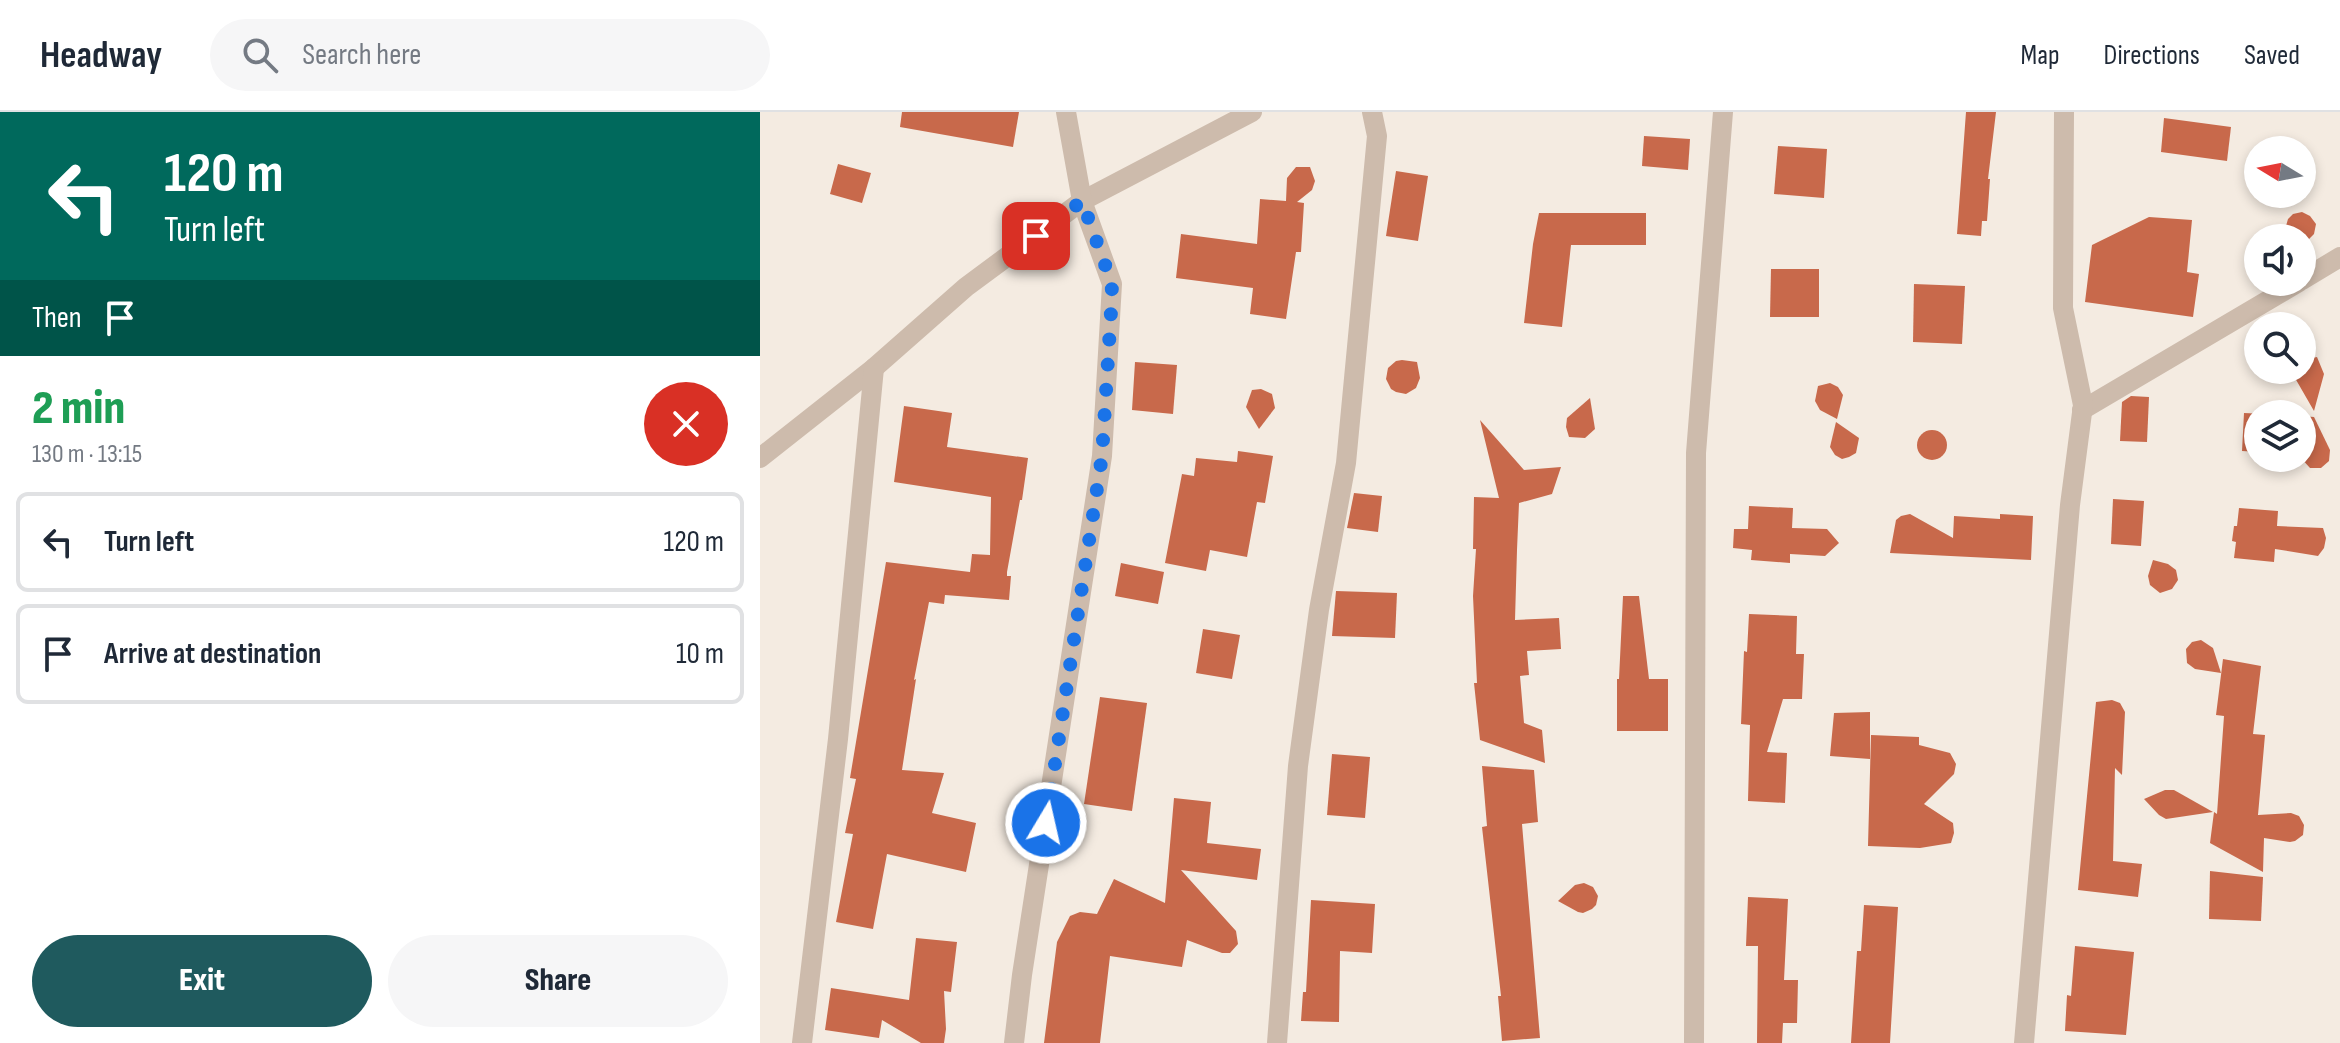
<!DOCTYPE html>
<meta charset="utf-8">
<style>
body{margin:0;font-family:"Sofia Sans Condensed",sans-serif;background:#f6f6f7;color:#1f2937;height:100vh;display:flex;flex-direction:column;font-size:30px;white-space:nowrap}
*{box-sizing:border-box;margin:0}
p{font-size:26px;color:#747a83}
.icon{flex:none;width:44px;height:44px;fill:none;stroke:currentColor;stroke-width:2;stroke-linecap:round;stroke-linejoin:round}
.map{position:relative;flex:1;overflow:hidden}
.sheet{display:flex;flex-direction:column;background:#fff;width:760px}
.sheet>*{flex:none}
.hud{background:#00695c;color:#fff;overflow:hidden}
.needle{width:52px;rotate:280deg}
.tools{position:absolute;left:1484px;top:24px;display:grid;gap:16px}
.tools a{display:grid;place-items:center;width:72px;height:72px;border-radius:50%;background:#fff;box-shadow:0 4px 12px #0003;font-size:40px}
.pin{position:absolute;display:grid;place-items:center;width:68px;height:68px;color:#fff;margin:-34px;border-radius:16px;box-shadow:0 4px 12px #0006}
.me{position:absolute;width:88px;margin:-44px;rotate:9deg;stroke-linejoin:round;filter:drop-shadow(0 0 6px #0008)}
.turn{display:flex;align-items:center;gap:28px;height:168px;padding:0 32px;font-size:36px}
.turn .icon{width:104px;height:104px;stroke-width:2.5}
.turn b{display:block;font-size:56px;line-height:68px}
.then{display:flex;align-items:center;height:76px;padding:0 32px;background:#0003;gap:16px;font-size:30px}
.round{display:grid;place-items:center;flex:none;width:84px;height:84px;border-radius:42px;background:#f6f6f7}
.overview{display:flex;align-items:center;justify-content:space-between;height:136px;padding:0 32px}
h1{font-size:48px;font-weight:800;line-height:60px;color:#1e9e55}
.button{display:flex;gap:16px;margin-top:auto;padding:16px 32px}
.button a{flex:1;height:92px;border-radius:48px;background:#1f5a5e;color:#fff;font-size:32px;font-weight:800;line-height:92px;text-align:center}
.button a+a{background:#f6f6f7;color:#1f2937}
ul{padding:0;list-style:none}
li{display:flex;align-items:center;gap:24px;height:100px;margin:0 16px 12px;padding:0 16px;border:4px solid #e0e1e3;border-radius:12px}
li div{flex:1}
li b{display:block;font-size:30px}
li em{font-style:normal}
header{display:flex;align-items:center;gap:48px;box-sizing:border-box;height:112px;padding:0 40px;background:#fff;border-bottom:2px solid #e0e1e3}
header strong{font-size:38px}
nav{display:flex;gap:44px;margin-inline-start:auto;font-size:28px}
.search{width:560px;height:72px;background:#f6f6f7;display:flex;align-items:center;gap:20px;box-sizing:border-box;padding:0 28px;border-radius:44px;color:#747a83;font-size:30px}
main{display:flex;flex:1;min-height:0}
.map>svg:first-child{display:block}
.building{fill:#c8694b}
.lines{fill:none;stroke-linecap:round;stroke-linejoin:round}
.street{stroke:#cdbbac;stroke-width:20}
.route{stroke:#1a73e8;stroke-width:14;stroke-dasharray:0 25.2}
</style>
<header>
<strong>Headway</strong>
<div class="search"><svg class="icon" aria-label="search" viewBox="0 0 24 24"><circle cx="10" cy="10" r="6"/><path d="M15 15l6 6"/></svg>Search here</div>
<nav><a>Map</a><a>Directions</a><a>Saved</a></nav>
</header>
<main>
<section class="sheet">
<div class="hud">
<div class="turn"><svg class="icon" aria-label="left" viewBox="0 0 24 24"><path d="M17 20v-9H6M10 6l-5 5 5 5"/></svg><div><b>120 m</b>Turn left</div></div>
<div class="then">Then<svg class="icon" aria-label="arrive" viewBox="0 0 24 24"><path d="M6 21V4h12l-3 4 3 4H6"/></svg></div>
</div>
<div class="overview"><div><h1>2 min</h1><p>130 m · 13:15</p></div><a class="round" style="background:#d93025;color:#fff"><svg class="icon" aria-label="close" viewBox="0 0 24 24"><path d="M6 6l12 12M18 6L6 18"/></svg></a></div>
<ul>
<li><svg class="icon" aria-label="left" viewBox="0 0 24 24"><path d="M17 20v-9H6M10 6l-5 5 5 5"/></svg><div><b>Turn left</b></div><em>120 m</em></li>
<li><svg class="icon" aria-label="arrive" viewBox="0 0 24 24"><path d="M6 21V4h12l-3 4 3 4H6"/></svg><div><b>Arrive at destination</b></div><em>10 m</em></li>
</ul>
<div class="button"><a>Exit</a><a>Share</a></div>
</section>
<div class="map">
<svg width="1580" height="931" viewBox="0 0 1580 931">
<rect width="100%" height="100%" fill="#f4ebe1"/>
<!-- building -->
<g class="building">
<path d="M 142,0 L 259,0 L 253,35 L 140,15 Z"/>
<path d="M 1206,0 L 1236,0 L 1228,67 L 1230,67 L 1227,109 L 1222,109 L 1221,124 L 1197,122 Z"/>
<path d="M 1404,6 L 1471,15 L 1467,49 L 1401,40 Z"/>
<path d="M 884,24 L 930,27 L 928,58 L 882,54 Z"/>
<path d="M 1018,34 L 1067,37 L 1064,86 L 1014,82 Z"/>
<path d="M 78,52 L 111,61 L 102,91 L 70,82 Z"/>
<path d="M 536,55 L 550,55 L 555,69 L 552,78 L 537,90 L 544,91 L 541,140 L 536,140 L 526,207 L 490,202 L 493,176 L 416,166 L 421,122 L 497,132 L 500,87 L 526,89 L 527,66 Z"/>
<path d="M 636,59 L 668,64 L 658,129 L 626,124 Z"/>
<path d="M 1542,100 L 1550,104 L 1556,112 L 1554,122 L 1548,128 L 1542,129 L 1542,126 L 1531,126 L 1526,114 L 1528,107 L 1533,102 Z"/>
<path d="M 779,101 L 886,101 L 886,133 L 811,133 L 802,215 L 764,211 L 773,132 Z"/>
<path d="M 1389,105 L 1432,108 L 1427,160 L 1439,162 L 1433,205 L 1325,190 L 1332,133 Z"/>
<path d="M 1011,157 L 1059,157 L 1059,205 L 1010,205 Z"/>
<path d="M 1154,172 L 1205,174 L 1202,232 L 1153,230 Z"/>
<path d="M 1557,245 L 1564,262 L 1554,299 L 1535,266 L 1534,260 L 1535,258 L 1542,258 L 1542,248 Z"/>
<path d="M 642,248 L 657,250 L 660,266 L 656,276 L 646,282 L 636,280 L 631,277 L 626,267 L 628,256 L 636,249 Z"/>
<path d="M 375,250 L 417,253 L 413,302 L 372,298 Z"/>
<path d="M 1070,271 L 1078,275 L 1083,283 L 1077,307 L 1060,298 L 1055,289 L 1058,274 Z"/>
<path d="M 501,277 L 512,282 L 515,296 L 499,317 L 486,295 L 492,278 Z"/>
<path d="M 1371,284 L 1389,285 L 1387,330 L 1360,329 L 1362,290 Z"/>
<path d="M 830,286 L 835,317 L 825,326 L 809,325 L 806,315 L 807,306 Z"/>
<path d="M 144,294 L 192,301 L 187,335 L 268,346 L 262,388 L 260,388 L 247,460 L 247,464 L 251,464 L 249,488 L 185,483 L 184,492 L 169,490 L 154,568 L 156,567 L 142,658 L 184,661 L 172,701 L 216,711 L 206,760 L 127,742 L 113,817 L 76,810 L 93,722 L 85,721 L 96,667 L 90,666 L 126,450 L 210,460 L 212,442 L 230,443 L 231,385 L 134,370 Z"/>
<path d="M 1484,301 L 1506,302 L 1498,302 L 1498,340 L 1482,339 Z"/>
<path d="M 1542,304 L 1554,305 L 1570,338 L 1569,349 L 1561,356 L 1550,356 L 1541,346 Z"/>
<path d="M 720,308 L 764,358 L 801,355 L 792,382 L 759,391 L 757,438 L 755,508 L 799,506 L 801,537 L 767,539 L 769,563 L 760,564 L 764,611 L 782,618 L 785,651 L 720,628 L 714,571 L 717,571 L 713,484 L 716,437 L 713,437 L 714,385 L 739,386 Z"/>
<path d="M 1076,310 L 1099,326 L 1096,341 L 1089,345 L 1082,347 L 1075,343 L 1070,335 Z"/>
<circle cx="1172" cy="333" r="15"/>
<path d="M 478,339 L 513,344 L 505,391 L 497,390 L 487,445 L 450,438 L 446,459 L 405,451 L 422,362 L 434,364 L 436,346 L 477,350 Z"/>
<path d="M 594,381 L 622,384 L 618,420 L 587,416 Z"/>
<path d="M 1353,387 L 1384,389 L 1381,434 L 1351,432 Z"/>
<path d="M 989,394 L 1033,396 L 1032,416 L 1067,417 L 1079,431 L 1065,444 L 1030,442 L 1030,451 L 991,448 L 992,438 L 973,436 L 974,417 L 988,417 Z"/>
<path d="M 1479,396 L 1518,399 L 1517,414 L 1563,416 L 1566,426 L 1564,436 L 1558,444 L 1515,437 L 1514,450 L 1474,446 L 1476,430 L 1472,429 L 1474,414 L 1477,414 Z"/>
<path d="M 1150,402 L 1193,426 L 1194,404 L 1240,407 L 1240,402 L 1273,404 L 1271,448 L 1130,441 L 1136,408 L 1141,404 Z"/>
<path d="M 1393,448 L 1408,452 L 1416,458 L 1418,468 L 1412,477 L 1400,481 L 1390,473 L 1388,464 Z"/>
<path d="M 361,451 L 404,460 L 398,492 L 355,484 Z"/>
<path d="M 576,479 L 637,481 L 635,526 L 572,524 Z"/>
<path d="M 863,484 L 879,484 L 889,567 L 908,567 L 908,619 L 857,619 L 857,567 L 859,567 Z"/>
<path d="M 989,502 L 1037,504 L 1036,542 L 1044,542 L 1042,587 L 1023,587 L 1007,640 L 1027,641 L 1025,691 L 988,689 L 990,613 L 981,612 L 984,539 L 987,540 Z"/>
<path d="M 443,517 L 480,523 L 472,567 L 436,561 Z"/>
<path d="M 1441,528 L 1453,536 L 1461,561 L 1435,557 L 1427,551 L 1426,537 L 1432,530 Z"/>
<path d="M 1463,547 L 1501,554 L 1493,622 L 1505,623 L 1498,703 L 1531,701 L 1539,704 L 1544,713 L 1543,723 L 1535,729 L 1530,730 L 1504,726 L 1503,760 L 1450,731 L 1454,700 L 1457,702 L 1464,604 L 1456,603 Z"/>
<path d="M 340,585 L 387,591 L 372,699 L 324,692 Z"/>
<path d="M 1352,588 L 1360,591 L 1365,600 L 1362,663 L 1355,656 L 1353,749 L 1382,752 L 1378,785 L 1318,778 L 1336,590 Z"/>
<path d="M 1110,600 L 1110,647 L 1070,644 L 1074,601 Z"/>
<path d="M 1111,623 L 1159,625 L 1159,633 L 1190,641 L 1196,652 L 1194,662 L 1164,692 L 1193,711 L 1194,721 L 1191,731 L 1160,736 L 1108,734 Z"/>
<path d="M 572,642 L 610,645 L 605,706 L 567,703 Z"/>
<path d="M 722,654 L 774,658 L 778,710 L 762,712 L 780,926 L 742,929 L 738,884 L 741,884 L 722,715 L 727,714 Z"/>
<path d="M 1405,678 L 1414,678 L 1453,700 L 1406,707 L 1399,703 L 1384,687 Z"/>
<path d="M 414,686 L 451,690 L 447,731 L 501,737 L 497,768 L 421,758 L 476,819 L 478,832 L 470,841 L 462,841 L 427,828 L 422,855 L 350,844 L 340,931 L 284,931 L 297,830 L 310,804 L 320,800 L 337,802 L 354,767 L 405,791 Z"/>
<path d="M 1450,759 L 1503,765 L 1501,809 L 1449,807 Z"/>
<path d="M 824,771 L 833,775 L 838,784 L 836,793 L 832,797 L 823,801 L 818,800 L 798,789 L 815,773 Z"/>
<path d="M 988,785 L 1028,787 L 1024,868 L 1038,868 L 1037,911 L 1023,911 L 1022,931 L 997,931 L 998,834 L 986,834 Z"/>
<path d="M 551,788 L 615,792 L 612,841 L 580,839 L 579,910 L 541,909 L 543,880 L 546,880 Z"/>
<path d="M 1104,793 L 1138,795 L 1130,931 L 1091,931 L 1097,839 L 1101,839 Z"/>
<path d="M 156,826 L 197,830 L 191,880 L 184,879 L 186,917 L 184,931 L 161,931 L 122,908 L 119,926 L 65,918 L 71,876 L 149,888 Z"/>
<path d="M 1315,834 L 1374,840 L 1366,923 L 1305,919 L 1307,883 L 1311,884 Z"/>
</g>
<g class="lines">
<!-- street -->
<g class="street">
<path d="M 1542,168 L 1580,145"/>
<path d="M 1322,298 L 1539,170"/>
<path d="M 0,346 L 114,256 L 206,175 L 322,89 L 492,0"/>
<path d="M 42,931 L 78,627 L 114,256"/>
<path d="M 254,931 L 262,863 L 342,344 L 352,172 L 322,89 L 306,0"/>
<path d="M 517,931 L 538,654 L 559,498 L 586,351 L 617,24 L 612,0"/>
<path d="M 934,931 L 936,341 L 963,0"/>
<path d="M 1264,931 L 1310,393 L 1323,293 L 1303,196 L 1304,0"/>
</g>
</g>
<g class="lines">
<!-- route -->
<path class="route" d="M 276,124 L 322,89 L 352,172 L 351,200 L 342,344 L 286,711"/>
</g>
</svg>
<div class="tools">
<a><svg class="needle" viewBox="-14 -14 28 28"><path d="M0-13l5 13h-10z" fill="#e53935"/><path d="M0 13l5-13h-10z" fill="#747a83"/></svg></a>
<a><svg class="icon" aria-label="sound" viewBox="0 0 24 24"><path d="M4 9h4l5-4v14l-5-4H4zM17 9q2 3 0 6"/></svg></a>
<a><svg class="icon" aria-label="search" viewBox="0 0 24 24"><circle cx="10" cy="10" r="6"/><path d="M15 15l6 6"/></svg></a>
<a><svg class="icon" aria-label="layers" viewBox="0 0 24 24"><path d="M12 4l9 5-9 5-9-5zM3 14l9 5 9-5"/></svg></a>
</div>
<div class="pin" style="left:276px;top:124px;background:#d93025"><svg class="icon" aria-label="arrive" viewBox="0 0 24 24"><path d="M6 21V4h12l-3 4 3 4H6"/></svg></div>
<svg class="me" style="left:286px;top:711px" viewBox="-20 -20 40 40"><circle r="17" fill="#1a73e8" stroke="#fff" stroke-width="3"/><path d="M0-11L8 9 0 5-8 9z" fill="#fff"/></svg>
</div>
</main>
